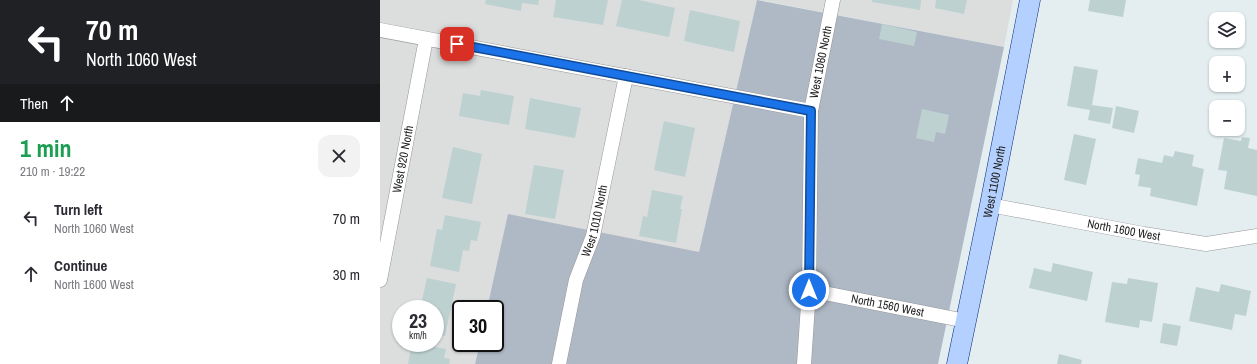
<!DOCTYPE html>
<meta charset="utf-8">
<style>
body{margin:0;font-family:"Archivo Narrow",sans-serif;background:#f2f2f3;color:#2b2b33;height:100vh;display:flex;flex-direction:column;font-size:15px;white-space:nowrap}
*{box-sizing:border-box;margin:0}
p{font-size:13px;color:#7c7c81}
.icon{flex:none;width:22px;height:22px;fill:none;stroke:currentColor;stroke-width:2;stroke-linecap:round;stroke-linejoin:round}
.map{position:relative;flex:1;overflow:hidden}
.side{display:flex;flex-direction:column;background:#fff;width:380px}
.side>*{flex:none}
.guide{background:#202124;color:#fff;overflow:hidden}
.tools{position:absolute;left:829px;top:12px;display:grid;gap:8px}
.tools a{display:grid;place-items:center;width:36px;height:36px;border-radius:8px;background:#fff;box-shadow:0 1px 3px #0004;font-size:20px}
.speed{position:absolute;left:12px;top:300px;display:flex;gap:8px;font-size:20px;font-weight:700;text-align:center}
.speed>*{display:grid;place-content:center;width:52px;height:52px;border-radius:50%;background:#fff;box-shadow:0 1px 3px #0004;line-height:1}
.speed small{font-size:10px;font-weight:400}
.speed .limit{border:2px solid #111;border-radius:6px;background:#fff;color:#111}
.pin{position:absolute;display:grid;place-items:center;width:34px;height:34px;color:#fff;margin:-17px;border-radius:8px;box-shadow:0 2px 6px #0006}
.me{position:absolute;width:44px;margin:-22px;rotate:0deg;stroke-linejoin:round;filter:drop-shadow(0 0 3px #0008)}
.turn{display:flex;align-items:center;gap:14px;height:84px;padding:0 20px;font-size:18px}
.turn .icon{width:52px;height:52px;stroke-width:2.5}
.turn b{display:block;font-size:28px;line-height:34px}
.then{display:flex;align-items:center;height:38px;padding:0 20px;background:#0003;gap:8px;font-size:15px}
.round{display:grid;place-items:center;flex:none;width:42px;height:42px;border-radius:12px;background:#f2f2f3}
.summary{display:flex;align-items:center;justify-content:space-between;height:68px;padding:0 20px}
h1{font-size:24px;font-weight:800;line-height:30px;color:#1e9e55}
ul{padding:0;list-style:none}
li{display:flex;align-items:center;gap:12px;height:56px;padding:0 20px}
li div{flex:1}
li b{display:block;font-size:15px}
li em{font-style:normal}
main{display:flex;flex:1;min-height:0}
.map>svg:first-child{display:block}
.residential{fill:#dcdddd;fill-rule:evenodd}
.construction{fill:#afb9c6}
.building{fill:#bdd1d1}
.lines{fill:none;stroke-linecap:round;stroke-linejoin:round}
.street-casing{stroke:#969696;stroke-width:15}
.secondary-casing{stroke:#00287c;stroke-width:21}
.street{stroke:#fff;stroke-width:14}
.secondary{stroke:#b4d0ff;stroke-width:20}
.route-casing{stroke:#114b97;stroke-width:10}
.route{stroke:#1a73e8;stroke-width:7}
.labels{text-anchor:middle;stroke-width:4;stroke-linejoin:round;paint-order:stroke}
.street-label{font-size:12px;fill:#1f1f1f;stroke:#fff}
</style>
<main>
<section class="side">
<div class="guide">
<div class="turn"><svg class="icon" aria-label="left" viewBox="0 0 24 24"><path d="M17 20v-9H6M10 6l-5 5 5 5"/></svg><div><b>70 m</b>North 1060 West</div></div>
<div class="then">Then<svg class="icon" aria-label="ahead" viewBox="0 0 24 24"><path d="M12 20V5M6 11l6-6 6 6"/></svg></div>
</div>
<div class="summary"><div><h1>1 min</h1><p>210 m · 19:22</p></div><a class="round"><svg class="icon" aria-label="close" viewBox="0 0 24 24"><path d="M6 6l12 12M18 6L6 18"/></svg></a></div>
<ul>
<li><svg class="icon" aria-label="left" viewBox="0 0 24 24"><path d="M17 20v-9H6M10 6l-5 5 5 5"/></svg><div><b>Turn left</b><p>North 1060 West</p></div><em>70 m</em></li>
<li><svg class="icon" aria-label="ahead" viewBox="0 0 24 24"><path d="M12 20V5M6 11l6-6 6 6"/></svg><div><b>Continue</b><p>North 1600 West</p></div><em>30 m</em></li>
</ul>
</section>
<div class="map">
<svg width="877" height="364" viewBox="0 0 877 364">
<rect width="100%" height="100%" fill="#e4eef1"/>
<!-- residential -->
<g class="residential">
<path d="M 0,0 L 377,0 L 319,253 L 129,215 L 107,309 L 81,309 L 81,343 L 100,343 L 95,364 L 0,364 ZM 21,309 L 55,309 L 55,343 L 21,343 Z"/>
<path d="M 379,0 L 633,0 L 624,47 Z"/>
</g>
<!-- construction -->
<path class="construction" d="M 377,0 L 624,47 L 558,364 L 95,364 L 100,343 L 115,343 L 115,309 L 107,309 L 128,214 L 319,252 Z"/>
<!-- building -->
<g class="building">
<path d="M 106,0 L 159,0 L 158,5 L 142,3 L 141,11 L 105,4 Z"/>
<path d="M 176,0 L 228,0 L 223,25 L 173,17 Z"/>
<path d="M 242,0 L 259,0 L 295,8 L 289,37 L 236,26 Z"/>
<path d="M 492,0 L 541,0 L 540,10 L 492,2 Z"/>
<path d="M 556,0 L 587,0 L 584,14 L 555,8 Z"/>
<path d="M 710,0 L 746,0 L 743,17 L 708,11 Z"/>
<path d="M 310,10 L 360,21 L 354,52 L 304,41 Z"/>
<path d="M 502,24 L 537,32 L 534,46 L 499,39 Z"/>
<path d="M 694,66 L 718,70 L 712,105 L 733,108 L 730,124 L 708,120 L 710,110 L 687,106 Z"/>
<path d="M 101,90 L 134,96 L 129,125 L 79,116 L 83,93 L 100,96 Z"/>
<path d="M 150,98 L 201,108 L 195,138 L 145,129 Z"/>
<path d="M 736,106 L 759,111 L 754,133 L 732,128 Z"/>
<path d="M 542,109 L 569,115 L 565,134 L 556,132 L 554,142 L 536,138 Z"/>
<path d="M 284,121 L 315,128 L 305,177 L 274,170 Z"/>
<path d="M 694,134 L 716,139 L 706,185 L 684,180 Z"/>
<path d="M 862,137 L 870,138 L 868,148 L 877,150 L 877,196 L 844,189 L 847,171 L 838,170 L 844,138 L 861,141 Z"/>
<path d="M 73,147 L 102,154 L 92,204 L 62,198 Z"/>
<path d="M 795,151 L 814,155 L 812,166 L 824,169 L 817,206 L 770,196 L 771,188 L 758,186 L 760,175 L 755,174 L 758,158 L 782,163 L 784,155 L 793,157 Z"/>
<path d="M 154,165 L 184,170 L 175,219 L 145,214 Z"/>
<path d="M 272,190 L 303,196 L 300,209 L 302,209 L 296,243 L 259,236 L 263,216 L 267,217 Z"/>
<path d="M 65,215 L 101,222 L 97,241 L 91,240 L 89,251 L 83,250 L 79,272 L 50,266 L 57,229 L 62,230 Z"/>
<path d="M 673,263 L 713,272 L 707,301 L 649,288 L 654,268 L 671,272 Z"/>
<path d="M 47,278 L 76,284 L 65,336 L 55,334 L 55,309 L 40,309 Z"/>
<path d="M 748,278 L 778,283 L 772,322 L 760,320 L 759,328 L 725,322 L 732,282 L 747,284 Z"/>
<path d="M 841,284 L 871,291 L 866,316 L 855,314 L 852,330 L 809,321 L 816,287 L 839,292 Z"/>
<path d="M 783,323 L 801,326 L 797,346 L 780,343 Z"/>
<path d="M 32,343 L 66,349 L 64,358 L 70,359 L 69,364 L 28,364 Z"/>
<path d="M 679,354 L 702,360 L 701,364 L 677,364 Z"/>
</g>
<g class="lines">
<defs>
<g id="street">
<path d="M 0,30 L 431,111"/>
<path id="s1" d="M 610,205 L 764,234 L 826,244 L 877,236"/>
<path id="s2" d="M 0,280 L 46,39"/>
<path id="s3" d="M 429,290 L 586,321"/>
<path id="s4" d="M 179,364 L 196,280 L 213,236 L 246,76"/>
<path id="s5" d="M 424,364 L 429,290 L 431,111 L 453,0"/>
</g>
<g id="secondary">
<path id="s6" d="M 577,364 L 610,205 L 650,0"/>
</g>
</defs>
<!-- street casing -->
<use href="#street" class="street-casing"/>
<!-- secondary casing -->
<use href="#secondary" class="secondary-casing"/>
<!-- street -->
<use href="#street" class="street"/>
<!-- secondary -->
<use href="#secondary" class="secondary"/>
</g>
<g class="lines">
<defs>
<path id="route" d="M 77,44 L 431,111 L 429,290"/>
</defs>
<!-- route casing -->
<use href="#route" class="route-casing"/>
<!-- route -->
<use href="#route" class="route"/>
</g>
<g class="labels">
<!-- street labels -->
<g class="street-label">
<text dy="4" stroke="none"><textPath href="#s5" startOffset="303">West 1060 North</textPath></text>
<text dy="4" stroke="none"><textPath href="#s2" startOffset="123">West 920 North</textPath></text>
<text dy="4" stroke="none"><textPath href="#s6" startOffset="186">West 1100 North</textPath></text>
<text dy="4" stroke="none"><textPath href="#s4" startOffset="148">West 1010 North</textPath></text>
<text dy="4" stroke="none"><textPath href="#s1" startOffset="136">North 1600 West</textPath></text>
<text dy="4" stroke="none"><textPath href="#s3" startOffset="80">North 1560 West</textPath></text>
</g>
</g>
</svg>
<div class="tools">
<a><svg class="icon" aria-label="layers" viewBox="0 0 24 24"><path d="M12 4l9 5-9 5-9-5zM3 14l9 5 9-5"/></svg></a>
<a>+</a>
<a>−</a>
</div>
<div class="speed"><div>23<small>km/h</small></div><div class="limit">30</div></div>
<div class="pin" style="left:77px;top:44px;background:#d93025"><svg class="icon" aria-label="arrive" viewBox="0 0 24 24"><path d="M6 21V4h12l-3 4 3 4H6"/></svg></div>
<svg class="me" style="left:429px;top:290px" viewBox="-20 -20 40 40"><circle r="17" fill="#1a73e8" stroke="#fff" stroke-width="3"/><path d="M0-11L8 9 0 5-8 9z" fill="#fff"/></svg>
</div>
</main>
